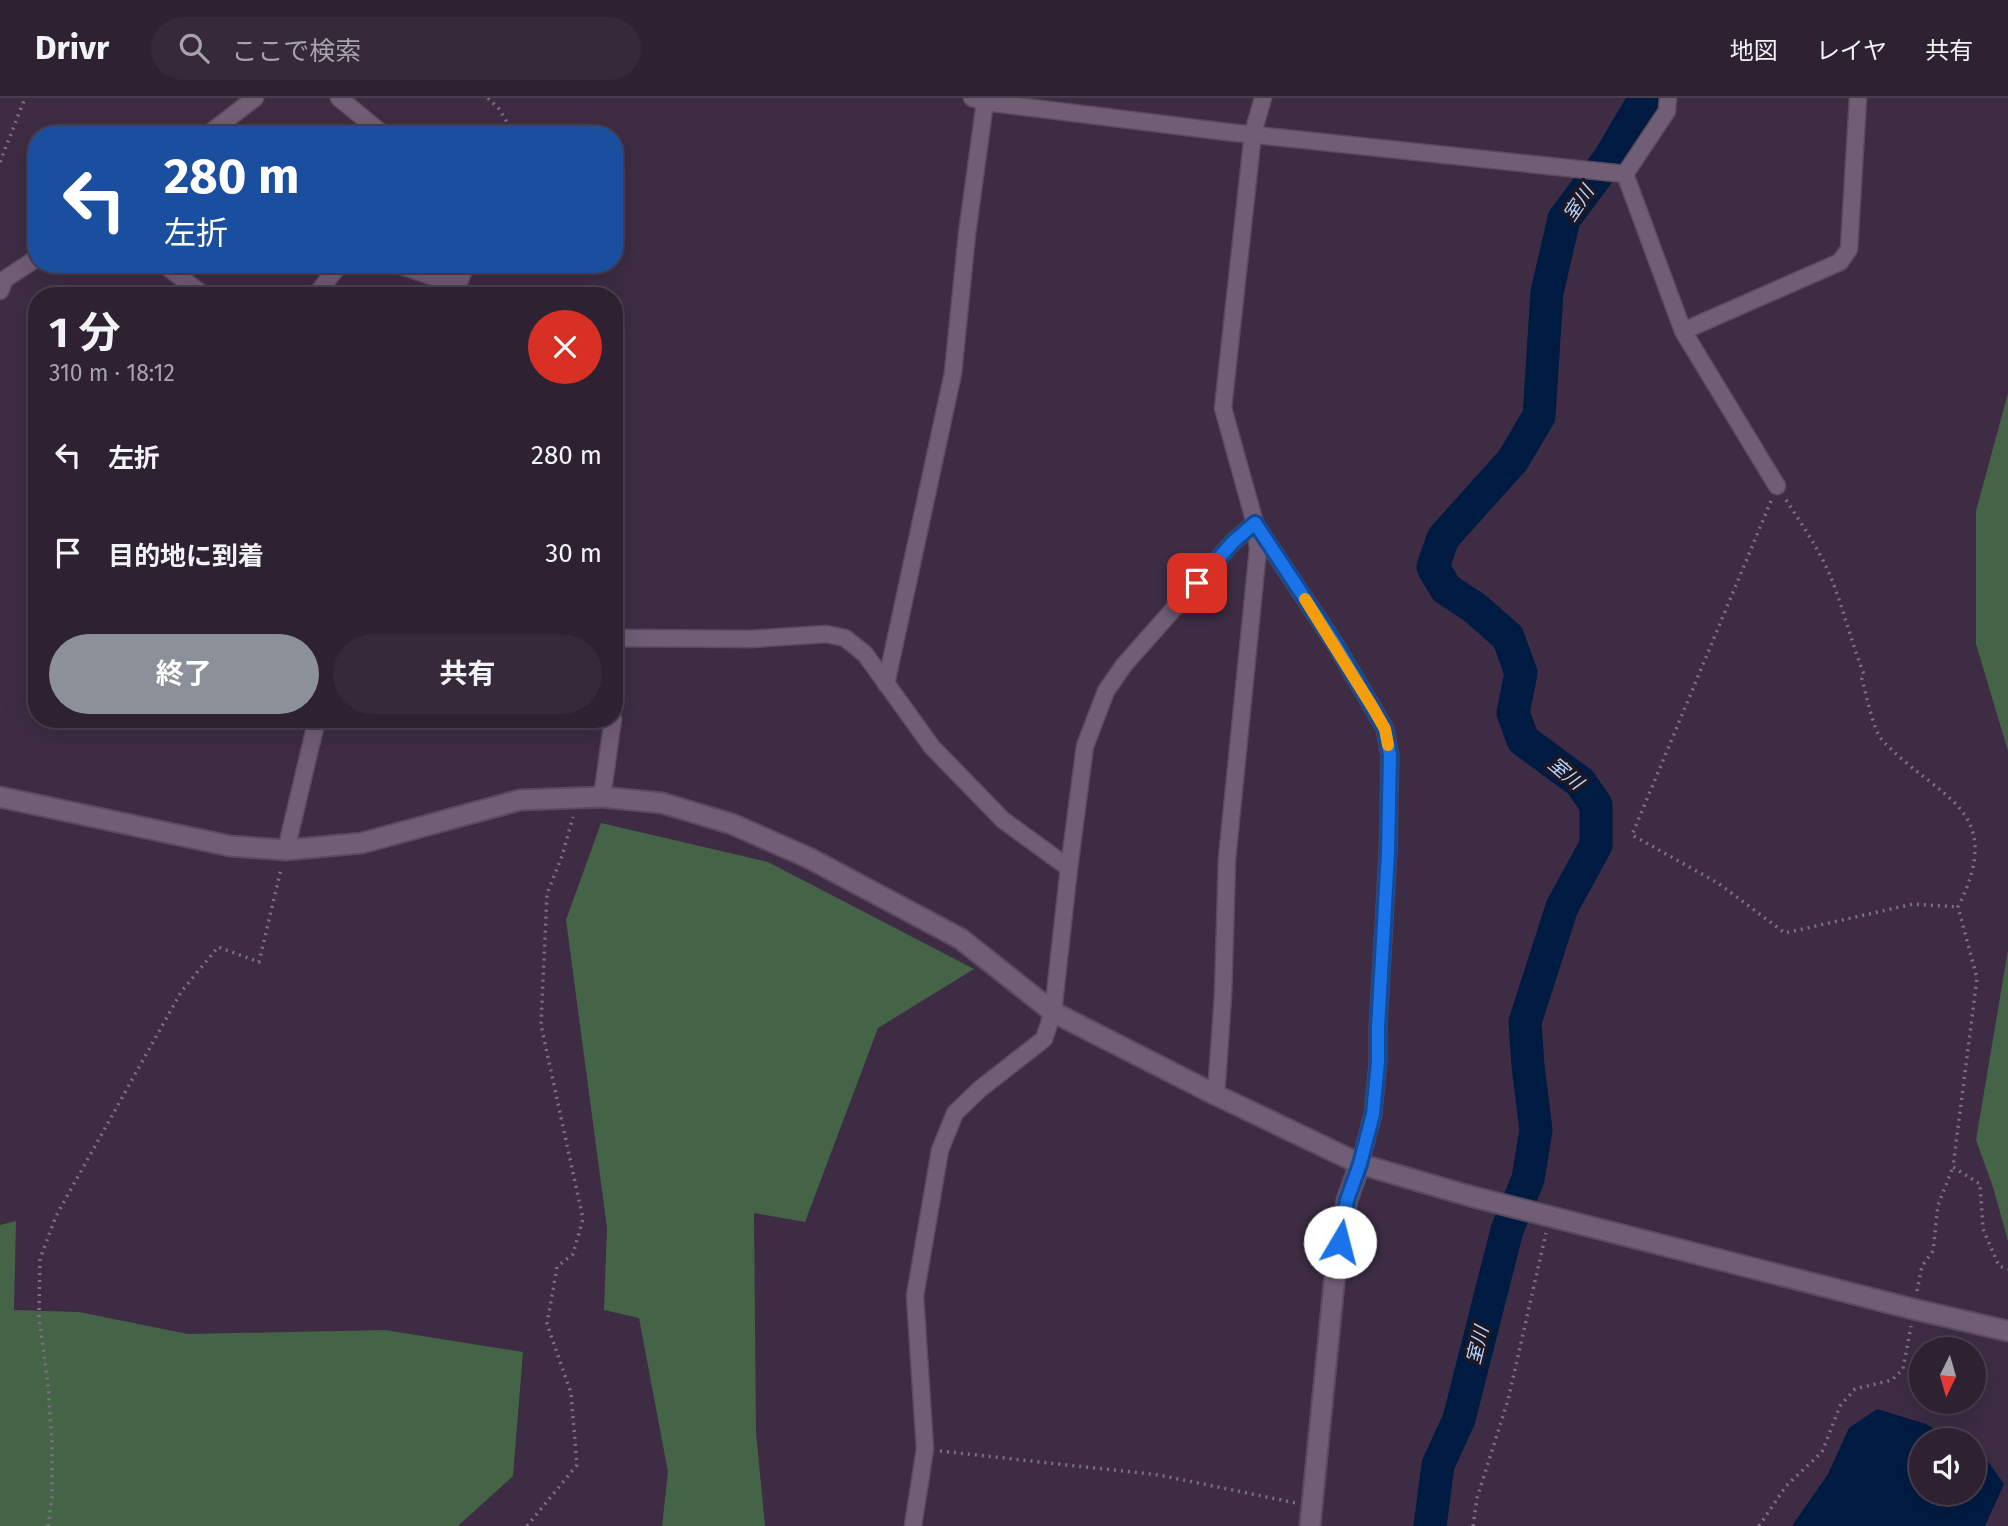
<!DOCTYPE html>
<html lang="ja">
<meta charset="utf-8">
<style>
body{margin:0;font-family:"Fira Sans","Noto Sans JP",sans-serif;background:#36293a;color:#f1f3f6;height:100vh;display:flex;flex-direction:column;font-size:26px;white-space:nowrap}
*{box-sizing:border-box;margin:0}
p{font-size:23px;color:#a7a3ac}
.icon{flex:none;width:38px;height:38px;fill:none;stroke:currentColor;stroke-width:2;stroke-linecap:round;stroke-linejoin:round}
.map{position:relative;flex:1;overflow:hidden}
.side{position:absolute;left:28px;top:189px;width:595px;height:441px;display:flex;flex-direction:column;background:#2e2132;border-radius:28px;box-shadow:0 7px 28px #0002,0 0 0 2px #493e4d}
.side>*{flex:none}
.guide{position:absolute;left:28px;top:28px;width:595px;height:147px;border-radius:28px;box-shadow:0 7px 28px #0002,0 0 0 2px #493e4d;background:#1a4fa0;color:#fff;overflow:hidden}
.needle{width:46px;rotate:185deg}
.fabs{position:absolute;left:1909px;top:1239px;display:grid;gap:14px}
.fabs a{display:grid;place-items:center;width:77px;height:77px;border-radius:50%;background:#2e2132;box-shadow:0 7px 28px #0002,0 0 0 2px #493e4d;font-size:35px}
.pin{position:absolute;display:grid;place-items:center;width:60px;height:60px;color:#fff;margin:-30px;border-radius:14px;box-shadow:0 4px 10px #0006}
.me{position:absolute;width:77px;margin:-38px;rotate:8deg;stroke-linejoin:round;filter:drop-shadow(0 0 5px #0008)}
.turn{display:flex;align-items:center;gap:24px;height:147px;padding:0 21px;font-size:32px}
.turn .icon{width:91px;height:91px;stroke-width:2.5}
.turn b{display:block;font-size:49px;line-height:60px}
.round{display:grid;place-items:center;flex:none;width:74px;height:74px;border-radius:37px;background:#36293a}
.summary{display:flex;align-items:center;justify-content:space-between;height:119px;padding:0 21px}
h1{font-size:42px;font-weight:700;line-height:52px}
.primary-button{display:flex;gap:14px;margin-top:auto;padding:14px 21px}
.primary-button a{flex:1;height:80px;border-radius:42px;background:#8c9099;color:#fff;font-size:28px;font-weight:700;line-height:80px;text-align:center}
.primary-button a+a{background:#36293a;color:#f1f3f6}
ul{padding:0;list-style:none}
li{display:flex;align-items:center;gap:21px;height:98px;padding:0 21px}
li div{flex:1}
li b{display:block;font-size:26px}
li em{font-style:normal}
header{display:flex;align-items:center;gap:42px;box-sizing:border-box;height:98px;padding:0 35px;background:#2e2132;border-bottom:2px solid #493e4d}
header strong{font-size:33px}
nav{display:flex;gap:38px;margin-inline-start:auto;font-size:24px}
.search{width:490px;height:63px;background:#36293a;display:flex;align-items:center;gap:18px;box-sizing:border-box;padding:0 24px;border-radius:38px;color:#a7a3ac;font-size:26px}
.map>svg:first-child{display:block}
.green{fill:#446347}
.water{fill:#001b42}
.lines{fill:none;stroke-linecap:round;stroke-linejoin:round}
.river{stroke:#001b42;stroke-width:33}
.minor-casing{stroke:#5b4b5f;stroke-width:19}
.tertiary-casing{stroke:#5b4b5f;stroke-width:23}
.path{stroke:#7e7083;stroke-width:3.5;stroke-dasharray:2 5;stroke-linecap:butt}
.minor{stroke:#705d76;stroke-width:16}
.tertiary{stroke:#705d76;stroke-width:19}
.route-casing{stroke:#114b97;stroke-width:18}
.route{stroke:#1a73e8;stroke-width:12}
.slow{stroke:#f59e0b;stroke-width:12}
.labels{text-anchor:middle;stroke-width:7;stroke-linejoin:round;paint-order:stroke}
.water-label{font-size:19px;font-style:italic;fill:#b5d5ff;stroke:#1f1822}
</style>
<header>
<strong>Drivr</strong>
<div class="search"><svg class="icon" aria-label="search" viewBox="0 0 24 24"><circle cx="10" cy="10" r="6"/><path d="M15 15l6 6"/></svg>ここで検索</div>
<nav><a>地図</a><a>レイヤ</a><a>共有</a></nav>
</header>
<div class="map">
<svg width="2008" height="1428" viewBox="0 0 2008 1428">
<rect width="100%" height="100%" fill="#3d2c43"/>
<!-- green -->
<g class="green">
<path d="M 2008,295 L 2008,653 L 1976,546 L 1976,413 Z"/>
<path d="M 601,725 L 768,764 L 974,871 L 878,930 L 805,1124 L 754,1115 L 756,1334 L 765,1428 L 662,1428 L 668,1374 L 639,1220 L 604,1212 L 607,1130 L 566,822 Z"/>
<path d="M 2008,852 L 2008,1143 L 1993,1089 L 1976,1042 Z"/>
<path d="M 16,1123 L 14,1212 L 79,1214 L 188,1236 L 385,1232 L 523,1254 L 513,1378 L 458,1428 L 0,1428 L 0,1127 Z"/>
</g>
<!-- water -->
<path class="water" d="M 1877,1311 L 1926,1326 L 1953,1342 L 1922,1342 L 1922,1395 L 1974,1395 L 1974,1356 L 1989,1365 L 2004,1386 L 1985,1428 L 1792,1428 L 1828,1376 L 1849,1330 Z"/>
<g class="lines">
<!-- river -->
<path class="river" d="M 1430,1428 L 1438,1367 L 1459,1321 L 1507,1132 L 1528,1081 L 1536,1032 L 1528,968 L 1525,924 L 1562,809 L 1596,747 L 1596,707 L 1580,684 L 1523,642 L 1513,615 L 1521,575 L 1508,539 L 1475,510 L 1446,491 L 1433,469 L 1443,440 L 1513,362 L 1539,318 L 1547,194 L 1564,121 L 1609,61 L 1645,0"/>
<defs>
<g id="minor">
<path d="M 339,0 L 384,37"/>
<path d="M 972,0 L 985,4 L 1227,34 L 1625,76"/>
<path d="M 207,37 L 255,0"/>
<path d="M 1625,76 L 1683,233 L 1777,388"/>
<path d="M 1625,76 L 1667,13 L 1668,0"/>
<path d="M 163,166 L 205,198"/>
<path d="M 395,166 L 458,187 L 466,166"/>
<path d="M 0,193 L 5,181 L 37,160"/>
<path d="M 315,198 L 340,166"/>
<path d="M 1683,233 L 1840,164 L 1849,151 L 1858,0"/>
<path d="M 1256,427 L 1335,546 L 1373,610 L 1385,631 L 1390,657 L 1388,755 L 1378,930 L 1378,964 L 1373,1016 L 1360,1066"/>
<path d="M 614,543 L 623,540 L 751,541 L 826,536 L 845,540 L 865,556 L 932,649 L 1003,722 L 1069,770"/>
<path d="M 886,586 L 953,275 L 967,136 L 985,4"/>
<path d="M 602,699 L 613,621"/>
<path d="M 286,752 L 317,621"/>
<path d="M 1216,997 L 1223,898 L 1227,761 L 1258,451 L 1255,425 L 1223,310 L 1253,35 L 1263,0"/>
<path d="M 913,1428 L 925,1351 L 915,1198 L 940,1052 L 955,1015 L 980,991 L 1044,941 L 1053,914 L 1069,770 L 1085,648 L 1106,593 L 1124,567 L 1233,444 L 1255,425"/>
</g>
<g id="tertiary">
<path d="M 0,699 L 230,748 L 286,752 L 362,745 L 520,702 L 602,699 L 662,705 L 732,726 L 809,760 L 961,841 L 1053,914 L 1216,997 L 1360,1066 L 1347,1102 L 1334,1186 L 1310,1428"/>
<path d="M 1360,1066 L 1466,1097 L 1913,1211 L 2008,1233"/>
</g>
</defs>
<!-- minor casing -->
<use href="#minor" class="minor-casing"/>
<!-- tertiary casing -->
<use href="#tertiary" class="tertiary-casing"/>
<!-- path -->
<g class="path">
<path d="M 488,0 L 499,11 L 515,37"/>
<path d="M 0,64 L 25,0"/>
<path d="M 1786,402 C 1805,431 1825,460 1836,493 C 1846,521 1853,549 1864,576 L 1862,581 C 1866,595 1873,632 1882,642 C 1938,702 2008,709 1958,809 L 1977,880 L 1953,1069 L 1980,1086 L 1983,1131 L 1999,1168 L 2008,1171"/>
<path d="M 1771,403 L 1632,737 L 1718,785 L 1785,835 L 1913,806 L 1958,809"/>
<path d="M 1917,1193 L 1922,1168 L 1933,1153 L 1938,1107 L 1953,1069"/>
<path d="M 940,1353 L 1159,1377 L 1296,1405"/>
<path d="M 48,1428 L 52,1400 L 52,1346 L 48,1287 L 39,1218 L 40,1161 L 56,1118 L 181,894 L 218,849 L 259,864 L 281,771"/>
<path d="M 527,1428 L 577,1367 L 571,1295 L 547,1226 L 557,1169 L 573,1156 L 583,1121 L 541,927 L 547,796 L 562,758 L 573,719"/>
<path d="M 1473,1428 L 1477,1400 L 1508,1302 L 1546,1135"/>
<path d="M 1759,1428 L 1786,1388 L 1822,1354 L 1840,1308 L 1855,1291 L 1892,1282 L 1903,1271 L 1911,1228"/>
</g>
<!-- minor -->
<use href="#minor" class="minor"/>
<!-- tertiary -->
<use href="#tertiary" class="tertiary"/>
</g>
<g class="lines">
<defs>
<path id="route" d="M 1197,485 L 1233,444 L 1255,425 L 1335,546 L 1373,610 L 1385,631 L 1390,657 L 1388,755 L 1378,930 L 1378,964 L 1373,1016 L 1360,1066 L 1347,1102 L 1340,1144"/>
</defs>
<!-- route casing -->
<use href="#route" class="route-casing"/>
<!-- route -->
<use href="#route" class="route"/>
<!-- slow -->
<path class="slow" d="M 1305,501 L 1373,610 L 1385,631 L 1388,647"/>
</g>
<g class="labels">
<!-- water labels -->
<g class="water-label">
<text transform="translate(1578 105) rotate(-56)" y="7">室川</text>
<text transform="translate(1566 675) rotate(40)" y="7">室川</text>
<text transform="translate(1477 1247) rotate(-76)" y="7">室川</text>
</g>
</g>
</svg>
<div class="fabs">
<a><svg class="needle" viewBox="-14 -14 28 28"><path d="M0-13l5 13h-10z" fill="#e53935"/><path d="M0 13l5-13h-10z" fill="#a7a3ac"/></svg></a>
<a><svg class="icon" aria-label="sound" viewBox="0 0 24 24"><path d="M4 9h4l5-4v14l-5-4H4zM17 9q2 3 0 6"/></svg></a>
</div>
<div class="pin" style="left:1197px;top:485px;background:#d93025"><svg class="icon" aria-label="arrive" viewBox="0 0 24 24"><path d="M6 21V4h12l-3 4 3 4H6"/></svg></div>
<svg class="me" style="left:1340px;top:1144px" viewBox="-20 -20 40 40"><circle r="19" fill="#fff"/><path d="M0-13L10 11 0 6-10 11z" fill="#1a73e8"/></svg>
<div class="guide">
<div class="turn"><svg class="icon" aria-label="left" viewBox="0 0 24 24"><path d="M17 20v-9H6M10 6l-5 5 5 5"/></svg><div><b>280 m</b>左折</div></div>
</div>
<section class="side">
<div class="summary"><div><h1>1 分</h1><p>310 m · 18:12</p></div><a class="round" style="background:#d93025;color:#fff"><svg class="icon" aria-label="close" viewBox="0 0 24 24"><path d="M6 6l12 12M18 6L6 18"/></svg></a></div>
<ul>
<li><svg class="icon" aria-label="left" viewBox="0 0 24 24"><path d="M17 20v-9H6M10 6l-5 5 5 5"/></svg><div><b>左折</b></div><em>280 m</em></li>
<li><svg class="icon" aria-label="arrive" viewBox="0 0 24 24"><path d="M6 21V4h12l-3 4 3 4H6"/></svg><div><b>目的地に到着</b></div><em>30 m</em></li>
</ul>
<div class="primary-button"><a>終了</a><a>共有</a></div>
</section>
</div>
